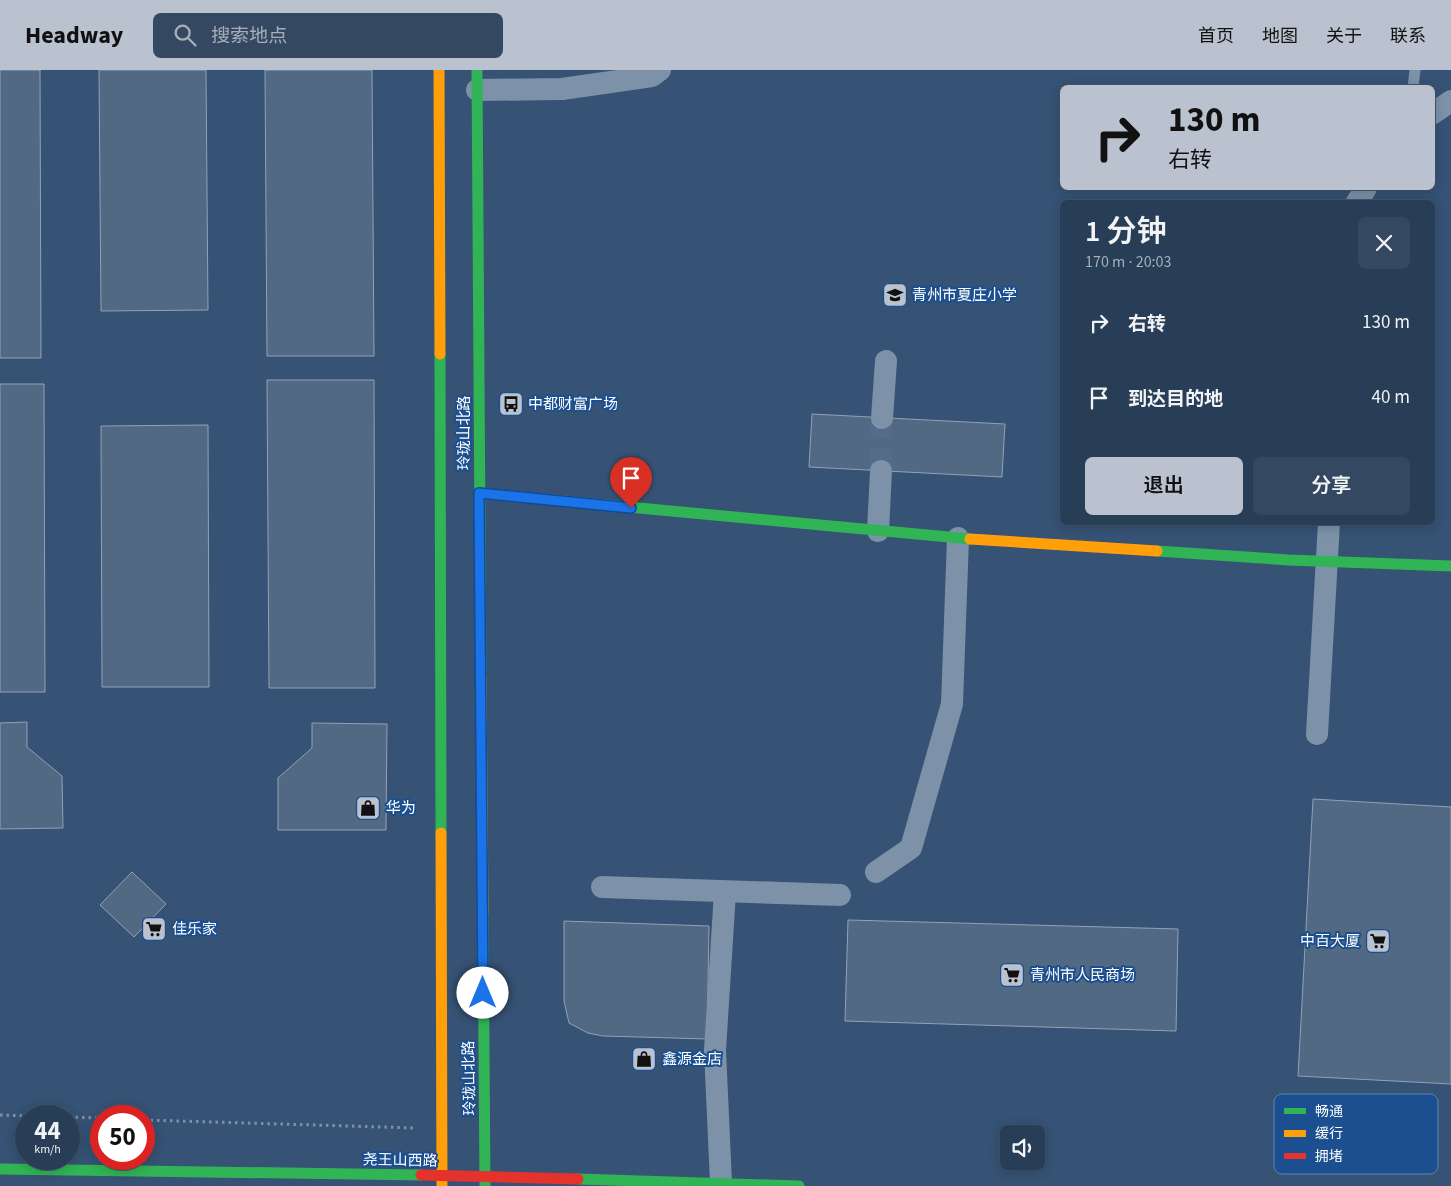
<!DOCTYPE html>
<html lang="zh">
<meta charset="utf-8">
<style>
body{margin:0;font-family:"Source Sans 3","Noto Sans SC",sans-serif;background:#344961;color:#f1f3f6;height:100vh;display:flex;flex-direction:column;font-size:19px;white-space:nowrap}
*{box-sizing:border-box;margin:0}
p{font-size:16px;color:#a5aeba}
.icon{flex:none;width:28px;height:28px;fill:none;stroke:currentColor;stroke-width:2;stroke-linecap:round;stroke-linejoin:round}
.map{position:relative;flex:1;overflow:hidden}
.drawer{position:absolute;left:1060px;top:130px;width:375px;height:325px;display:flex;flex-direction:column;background:#283e57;border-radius:8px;box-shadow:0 2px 12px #0003,0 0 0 1px #44576d}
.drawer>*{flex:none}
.guide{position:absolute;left:1060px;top:15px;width:375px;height:105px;border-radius:8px;box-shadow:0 2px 12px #0003,0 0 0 1px #44576d;background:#b9c2ce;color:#111;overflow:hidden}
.fabs{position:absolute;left:1000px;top:1055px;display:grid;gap:10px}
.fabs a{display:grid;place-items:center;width:45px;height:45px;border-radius:8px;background:#283e57;box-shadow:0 2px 12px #0003,0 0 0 1px #44576d;font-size:25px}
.speed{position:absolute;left:15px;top:1035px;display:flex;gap:10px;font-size:25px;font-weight:700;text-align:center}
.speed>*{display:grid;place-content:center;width:65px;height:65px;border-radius:50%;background:#283e57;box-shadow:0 2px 12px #0003,0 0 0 1px #44576d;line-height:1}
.speed small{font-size:12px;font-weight:400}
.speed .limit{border:8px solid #d22;background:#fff;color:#111}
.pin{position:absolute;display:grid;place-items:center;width:42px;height:42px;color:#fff;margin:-51px -21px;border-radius:50% 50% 50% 0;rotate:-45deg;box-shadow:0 0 5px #0007}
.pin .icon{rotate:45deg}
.me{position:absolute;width:55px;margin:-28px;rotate:0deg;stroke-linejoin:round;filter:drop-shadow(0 0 4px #0008)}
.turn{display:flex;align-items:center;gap:18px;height:105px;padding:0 25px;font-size:22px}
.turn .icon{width:65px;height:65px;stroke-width:2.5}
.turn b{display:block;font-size:35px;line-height:42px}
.round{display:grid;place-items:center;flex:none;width:52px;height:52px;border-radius:8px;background:#344961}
.headline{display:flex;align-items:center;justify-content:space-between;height:85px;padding:0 25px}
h1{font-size:30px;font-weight:600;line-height:38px}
.action{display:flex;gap:10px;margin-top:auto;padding:10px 25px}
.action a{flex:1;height:58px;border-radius:8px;background:#b9c2ce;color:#111;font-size:20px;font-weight:600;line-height:58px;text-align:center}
.action a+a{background:#344961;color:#f1f3f6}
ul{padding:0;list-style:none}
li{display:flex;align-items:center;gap:15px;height:75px;padding:0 25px}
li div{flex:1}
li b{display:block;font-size:19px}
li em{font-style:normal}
header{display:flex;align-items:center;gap:30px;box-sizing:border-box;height:70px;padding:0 25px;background:#b9c2ce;color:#111}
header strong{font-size:24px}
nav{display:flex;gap:28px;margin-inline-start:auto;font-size:18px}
.search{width:350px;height:45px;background:#344961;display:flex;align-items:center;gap:12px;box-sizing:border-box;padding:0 18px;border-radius:8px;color:#a5aeba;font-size:19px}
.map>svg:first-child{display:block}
.building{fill:#526984;stroke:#92a2b6}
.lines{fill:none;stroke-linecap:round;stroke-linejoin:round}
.street-tunnel{stroke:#546c89;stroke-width:22;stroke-dasharray:22 11;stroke-linecap:butt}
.path{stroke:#7d92a8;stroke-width:3;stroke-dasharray:2.5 4;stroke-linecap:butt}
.lane{stroke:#7d92a8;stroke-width:11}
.street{stroke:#7d92a8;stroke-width:22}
.fast{stroke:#30b455;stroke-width:11}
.slow{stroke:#ff9f0a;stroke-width:11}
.jam{stroke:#e5322d;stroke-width:11}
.route-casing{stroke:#114b97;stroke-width:12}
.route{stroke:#1a73e8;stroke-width:9}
.labels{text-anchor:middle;stroke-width:4;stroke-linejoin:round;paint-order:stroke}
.poi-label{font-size:15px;fill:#fff;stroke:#1b4f8f;text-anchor:start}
.street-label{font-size:15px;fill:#fff;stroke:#1b4f8f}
.key{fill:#1b4f8f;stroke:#5f84b1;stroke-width:1}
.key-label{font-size:14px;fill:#fff}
</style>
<header>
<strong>Headway</strong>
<div class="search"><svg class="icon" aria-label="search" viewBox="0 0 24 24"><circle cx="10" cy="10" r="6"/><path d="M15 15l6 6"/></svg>搜索地点</div>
<nav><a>首页</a><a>地图</a><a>关于</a><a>联系</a></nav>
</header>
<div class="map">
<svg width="1451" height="1116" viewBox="0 0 1451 1116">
<rect width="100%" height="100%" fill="#365274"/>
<!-- building -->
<g class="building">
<path d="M 0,0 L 40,0 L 41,288 L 0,288 Z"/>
<path d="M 99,0 L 206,0 L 208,240 L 101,241 Z"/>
<path d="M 265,0 L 372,0 L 374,286 L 267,286 Z"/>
<path d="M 267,310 L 374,310 L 375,618 L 269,618 Z"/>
<path d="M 0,314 L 44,314 L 45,622 L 0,622 Z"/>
<path d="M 812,344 L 1005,354 L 1002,407 L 809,397 Z"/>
<path d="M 208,355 L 209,617 L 102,617 L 101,356 Z"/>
<path d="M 27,652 L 27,677 L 62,706 L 63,758 L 0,759 L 0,653 Z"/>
<path d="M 312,653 L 387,654 L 386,760 L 278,760 L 278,708 L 312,678 Z"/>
<path d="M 1313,729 L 1451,737 L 1451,1014 L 1298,1006 Z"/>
<path d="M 132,802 L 166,834 L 134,867 L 100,835 Z"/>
<path d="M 848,850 L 1178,859 L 1176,961 L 845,951 Z"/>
<path d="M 564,851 L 709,856 L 707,969 L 603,966 L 588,963 L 569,953 L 564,931 Z"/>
</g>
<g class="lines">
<!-- street-tunnel -->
<path class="street-tunnel" d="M 881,401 L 882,348"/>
<!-- path -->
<g class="path">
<path d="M 0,1045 L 28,1046"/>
<path d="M 69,1047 L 101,1048"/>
<path d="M 144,1050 L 416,1058"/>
</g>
<!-- lane -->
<path class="lane" d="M 1413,18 L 1415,0"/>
<!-- street -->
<g class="street">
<path d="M 477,20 L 562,19 L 652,6 L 660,0"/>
<path d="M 1432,44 L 1451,31"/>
<path d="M 1357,132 L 1366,118"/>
<path d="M 882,348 L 886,291"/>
<path d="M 878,461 L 881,401"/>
<path d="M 1317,664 L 1329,452"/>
<path d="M 876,802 L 911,778 L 952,634 L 958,468"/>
<path d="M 602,817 L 840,825"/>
<path d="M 721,1113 L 715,980 L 725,822"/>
</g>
<!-- fast -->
<g class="fast">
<path d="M 477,0 L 481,609"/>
<path d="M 440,284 L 441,763"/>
<path d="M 479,423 L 970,469"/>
<path d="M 1157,481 L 1289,490 L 1451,496"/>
<path d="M 483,842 L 485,1116"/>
<path d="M 0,1099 L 421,1105"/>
<path d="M 578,1109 L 799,1116"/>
</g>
<!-- slow -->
<g class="slow">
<path d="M 439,0 L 440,284"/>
<path d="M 970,469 L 1157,481"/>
<path d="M 481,609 L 483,842"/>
<path d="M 441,763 L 442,1116"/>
</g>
<!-- jam -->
<path class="jam" d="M 421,1105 L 578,1109"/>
</g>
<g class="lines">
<defs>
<path id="route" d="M 483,923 L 479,423 L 631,438"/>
</defs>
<!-- route casing -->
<use href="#route" class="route-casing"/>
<!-- route -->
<use href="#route" class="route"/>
</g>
<!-- icons -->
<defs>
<symbol id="school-square" viewBox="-11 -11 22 22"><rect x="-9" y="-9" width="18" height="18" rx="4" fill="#b9c2ce" stroke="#1b4f8f"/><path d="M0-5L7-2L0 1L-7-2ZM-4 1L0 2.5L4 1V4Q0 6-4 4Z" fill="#111"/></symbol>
<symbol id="bus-square" viewBox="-11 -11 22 22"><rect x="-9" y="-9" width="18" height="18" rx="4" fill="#b9c2ce" stroke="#1b4f8f"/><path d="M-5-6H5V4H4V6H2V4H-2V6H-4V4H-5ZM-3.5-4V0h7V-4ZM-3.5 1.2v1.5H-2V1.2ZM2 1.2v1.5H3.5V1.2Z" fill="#111"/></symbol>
<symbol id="shop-square" viewBox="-11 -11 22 22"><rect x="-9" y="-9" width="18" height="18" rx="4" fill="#b9c2ce" stroke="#1b4f8f"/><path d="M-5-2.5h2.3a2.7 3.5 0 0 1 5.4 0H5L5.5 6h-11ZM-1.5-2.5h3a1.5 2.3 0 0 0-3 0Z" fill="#111"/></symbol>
<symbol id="supermarket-square" viewBox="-11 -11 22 22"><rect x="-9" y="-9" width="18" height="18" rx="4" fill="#b9c2ce" stroke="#1b4f8f"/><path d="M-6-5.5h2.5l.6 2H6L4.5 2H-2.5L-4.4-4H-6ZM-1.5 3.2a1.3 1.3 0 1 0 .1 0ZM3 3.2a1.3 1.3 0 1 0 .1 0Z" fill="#111"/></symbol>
</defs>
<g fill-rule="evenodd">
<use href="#school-square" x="881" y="211" width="28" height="28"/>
<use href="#bus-square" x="497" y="320" width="28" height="28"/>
<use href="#shop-square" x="354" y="724" width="28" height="28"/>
<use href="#supermarket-square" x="140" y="845" width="28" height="28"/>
<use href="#supermarket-square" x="1364" y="857" width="28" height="28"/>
<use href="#supermarket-square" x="998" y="891" width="28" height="28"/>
<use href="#shop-square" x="630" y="975" width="28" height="28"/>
</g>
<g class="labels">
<!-- poi labels -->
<g class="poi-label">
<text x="912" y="230">青州市夏庄小学</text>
<text x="528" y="339">中都财富广场</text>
<text x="386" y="743">华为</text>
<text x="172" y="864">佳乐家</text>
<text x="1360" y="876" text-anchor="end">中百大厦</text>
<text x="1030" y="910">青州市人民商场</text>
<text x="662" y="994">鑫源金店</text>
</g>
<!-- street labels -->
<g class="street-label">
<text transform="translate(464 363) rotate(-90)" y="5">玲珑山北路</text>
<text transform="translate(469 1008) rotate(-91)" y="5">玲珑山北路</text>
<text transform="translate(400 1090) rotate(1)" y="5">尧王山西路</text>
</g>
</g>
<!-- legend -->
<rect x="1274" y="1024" width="164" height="80" rx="8" class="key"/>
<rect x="1284" y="1038" width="22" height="6" fill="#30b455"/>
<rect x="1284" y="1060" width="22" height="7" fill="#ff9f0a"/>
<rect x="1284" y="1083" width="22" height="6" fill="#e5322d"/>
<g class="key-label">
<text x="1315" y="1046">畅通</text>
<text x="1315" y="1068">缓行</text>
<text x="1315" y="1091">拥堵</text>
</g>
</svg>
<div class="fabs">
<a><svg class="icon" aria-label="sound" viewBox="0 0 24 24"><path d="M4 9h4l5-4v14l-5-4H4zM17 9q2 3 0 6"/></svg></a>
</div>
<div class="speed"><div>44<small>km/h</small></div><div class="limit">50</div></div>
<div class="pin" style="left:631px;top:438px;background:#d93025"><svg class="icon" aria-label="arrive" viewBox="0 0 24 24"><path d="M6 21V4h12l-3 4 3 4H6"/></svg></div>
<svg class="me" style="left:483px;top:923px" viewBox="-20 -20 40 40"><circle r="19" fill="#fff"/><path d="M0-13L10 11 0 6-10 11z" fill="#1a73e8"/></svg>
<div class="guide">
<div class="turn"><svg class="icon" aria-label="right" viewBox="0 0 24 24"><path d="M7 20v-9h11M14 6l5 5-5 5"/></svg><div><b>130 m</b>右转</div></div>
</div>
<section class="drawer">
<div class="headline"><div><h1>1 分钟</h1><p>170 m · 20:03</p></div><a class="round"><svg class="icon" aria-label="close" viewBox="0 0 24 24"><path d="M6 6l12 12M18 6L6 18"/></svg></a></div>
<ul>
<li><svg class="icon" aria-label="right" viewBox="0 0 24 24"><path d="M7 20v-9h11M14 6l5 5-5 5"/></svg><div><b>右转</b></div><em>130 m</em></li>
<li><svg class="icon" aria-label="arrive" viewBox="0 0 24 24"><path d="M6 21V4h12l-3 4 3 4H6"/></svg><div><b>到达目的地</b></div><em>40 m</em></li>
</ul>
<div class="action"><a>退出</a><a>分享</a></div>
</section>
</div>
